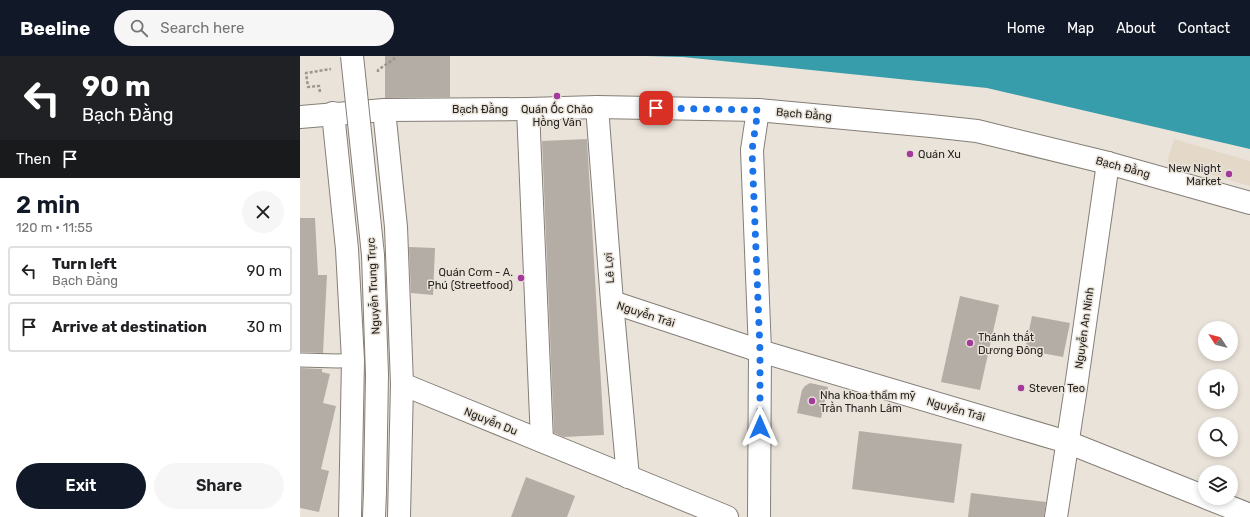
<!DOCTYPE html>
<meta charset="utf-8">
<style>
body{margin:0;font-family:Rubik,sans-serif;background:#f6f6f6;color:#202124;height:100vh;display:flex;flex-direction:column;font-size:15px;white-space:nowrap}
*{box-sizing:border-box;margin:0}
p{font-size:13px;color:#757577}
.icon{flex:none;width:22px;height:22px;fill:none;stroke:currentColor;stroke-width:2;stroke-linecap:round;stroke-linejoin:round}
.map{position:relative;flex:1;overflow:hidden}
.details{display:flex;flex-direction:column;background:#fff;width:300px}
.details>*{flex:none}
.banner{background:#202124;color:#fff;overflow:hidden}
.needle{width:26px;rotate:306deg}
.buttons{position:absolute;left:898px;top:265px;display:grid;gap:8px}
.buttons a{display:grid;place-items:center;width:40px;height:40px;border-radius:50%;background:#fff;box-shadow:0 2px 6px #0003;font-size:20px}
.pin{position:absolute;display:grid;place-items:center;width:34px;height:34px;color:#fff;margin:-17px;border-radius:8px;box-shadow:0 2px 6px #0006}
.me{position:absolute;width:44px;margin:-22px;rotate:0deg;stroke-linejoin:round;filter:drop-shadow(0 0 3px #0008)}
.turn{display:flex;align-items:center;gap:14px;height:84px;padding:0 16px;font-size:18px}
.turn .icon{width:52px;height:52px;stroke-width:2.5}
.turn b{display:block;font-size:28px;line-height:34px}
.then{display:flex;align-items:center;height:38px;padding:0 16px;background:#0003;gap:8px;font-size:15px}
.round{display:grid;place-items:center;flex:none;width:42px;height:42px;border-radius:21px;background:#f6f6f6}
.summary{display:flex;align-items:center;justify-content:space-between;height:68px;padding:0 16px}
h1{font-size:24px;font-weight:600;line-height:30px;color:#111827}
.button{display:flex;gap:8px;margin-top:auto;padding:8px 16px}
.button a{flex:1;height:46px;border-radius:24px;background:#111827;color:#fff;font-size:16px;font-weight:600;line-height:46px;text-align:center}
.button a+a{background:#f6f6f6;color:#202124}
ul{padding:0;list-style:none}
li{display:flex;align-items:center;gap:12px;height:50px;margin:0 8px 6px;padding:0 8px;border:2px solid #e0e0e0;border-radius:4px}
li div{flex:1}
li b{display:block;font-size:15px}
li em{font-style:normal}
header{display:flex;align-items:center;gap:24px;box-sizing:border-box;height:56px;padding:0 20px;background:#111827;color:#fff}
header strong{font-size:19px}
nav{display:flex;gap:22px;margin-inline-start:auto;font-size:14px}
.search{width:280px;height:36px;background:#f6f6f6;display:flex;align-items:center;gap:10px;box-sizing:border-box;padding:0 14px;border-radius:22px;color:#757577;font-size:15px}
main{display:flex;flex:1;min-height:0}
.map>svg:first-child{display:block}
.built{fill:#e4d8c9}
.water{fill:#379dab}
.building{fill:#b4ada5}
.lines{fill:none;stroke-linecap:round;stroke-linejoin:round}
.service-casing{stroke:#847e76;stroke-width:15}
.minor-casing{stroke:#847e76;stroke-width:24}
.secondary-casing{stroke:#847e76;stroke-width:24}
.path{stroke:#9b968f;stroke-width:2.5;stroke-dasharray:3 2;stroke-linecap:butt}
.service{stroke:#fff;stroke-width:13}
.minor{stroke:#fff;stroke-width:22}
.secondary{stroke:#fff;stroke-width:22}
.secondary-bridge-casing{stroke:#847e76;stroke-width:24;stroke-linecap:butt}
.secondary-bridge{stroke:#fff;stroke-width:22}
.route{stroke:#1a73e8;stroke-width:7;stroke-dasharray:0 12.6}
.poi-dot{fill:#a2399b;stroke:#eae3da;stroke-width:1.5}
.labels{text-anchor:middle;stroke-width:3;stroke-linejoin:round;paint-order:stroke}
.street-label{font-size:11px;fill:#272421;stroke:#eae3da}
.poi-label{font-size:11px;fill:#272421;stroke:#eae3da;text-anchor:start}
</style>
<header>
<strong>Beeline</strong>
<div class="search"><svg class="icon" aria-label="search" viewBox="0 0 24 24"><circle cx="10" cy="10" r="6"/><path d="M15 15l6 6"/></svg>Search here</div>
<nav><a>Home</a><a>Map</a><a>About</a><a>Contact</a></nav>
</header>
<main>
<section class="details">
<div class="banner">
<div class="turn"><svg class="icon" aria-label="left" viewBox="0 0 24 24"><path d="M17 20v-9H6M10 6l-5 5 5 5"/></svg><div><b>90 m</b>Bạch Đằng</div></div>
<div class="then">Then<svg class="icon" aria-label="arrive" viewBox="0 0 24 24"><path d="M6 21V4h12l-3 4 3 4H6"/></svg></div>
</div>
<div class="summary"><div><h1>2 min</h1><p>120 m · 11:55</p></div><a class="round"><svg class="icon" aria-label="close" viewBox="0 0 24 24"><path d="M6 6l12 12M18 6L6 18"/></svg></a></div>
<ul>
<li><svg class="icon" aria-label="left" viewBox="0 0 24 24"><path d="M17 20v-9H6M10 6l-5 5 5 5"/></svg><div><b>Turn left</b><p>Bạch Đằng</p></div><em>90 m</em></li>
<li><svg class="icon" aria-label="arrive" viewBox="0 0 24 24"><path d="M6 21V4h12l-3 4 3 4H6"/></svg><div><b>Arrive at destination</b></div><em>30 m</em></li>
</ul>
<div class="button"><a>Exit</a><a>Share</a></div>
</section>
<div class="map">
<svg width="950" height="461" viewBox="0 0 950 461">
<rect width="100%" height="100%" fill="#eae3da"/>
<!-- built -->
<path class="built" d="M 874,83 L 950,105 L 950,130 L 867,106 Z"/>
<!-- water -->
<path class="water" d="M 347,0 L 950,0 L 950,93 L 687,32 L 383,1 Z"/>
<!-- building -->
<g class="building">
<path d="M 85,0 L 150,0 L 150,41 L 85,42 Z"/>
<path d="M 287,83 L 304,379 L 264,381 L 254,377 L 242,85 Z"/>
<path d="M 0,162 L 15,162 L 18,219 L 27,219 L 23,297 L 0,296 Z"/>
<path d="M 109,191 L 135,192 L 133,239 L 111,237 Z"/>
<path d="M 660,240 L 699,249 L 680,334 L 641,326 Z"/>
<path d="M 732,260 L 770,267 L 763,301 L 725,294 Z"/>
<path d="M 0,312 L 22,313 L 22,316 L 30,318 L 23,347 L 36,350 L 21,413 L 29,415 L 19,456 L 0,452 Z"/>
<path d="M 510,327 L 528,331 L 521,362 L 497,357 L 502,334 L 505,330 Z"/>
<path d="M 559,375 L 662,388 L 654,447 L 552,433 Z"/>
<path d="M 226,421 L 275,440 L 267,461 L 211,461 Z"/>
<path d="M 671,437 L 746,446 L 744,461 L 668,461 Z"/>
</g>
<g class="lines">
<defs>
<path id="service" d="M 0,304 L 38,305 L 53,304"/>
<g id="minor">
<path d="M 297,51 L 312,246 L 328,421"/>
<path d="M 228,53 L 242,385"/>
<path d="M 84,54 L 96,171 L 102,328 L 99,461"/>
<path d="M 458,54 L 452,94 L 460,295 L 459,461"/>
<path d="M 33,57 L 47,193 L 53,304 L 50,461"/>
<path d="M 0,61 L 84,54 L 228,53 L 297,51 L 458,54 L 631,70 L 677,75 L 808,107 L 950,147"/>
<path d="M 312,246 L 460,295 L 767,386 L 905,441"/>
<path d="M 102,328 L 427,461"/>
<path d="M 907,442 L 950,459"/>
<path d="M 756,461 L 775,338 L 808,107"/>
</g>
<path id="secondary" d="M 74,461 L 75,435"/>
</defs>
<!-- service casing -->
<use href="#service" class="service-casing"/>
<!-- minor casing -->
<use href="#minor" class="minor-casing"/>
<!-- secondary casing -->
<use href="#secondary" class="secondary-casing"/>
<!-- path -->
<g class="path">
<path d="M 78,16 L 78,14 L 94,3 L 94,0"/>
<path d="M 20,36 L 19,30 L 8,31 L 6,17 L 31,13"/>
</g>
<!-- service -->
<use href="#service" class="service"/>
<!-- minor -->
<use href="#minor" class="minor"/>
<!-- secondary -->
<use href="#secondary" class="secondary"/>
<defs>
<path id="secondary-bridge" d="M 52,0 L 73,199 L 77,319 L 75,435"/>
</defs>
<!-- secondary-bridge casing -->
<use href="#secondary-bridge" class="secondary-bridge-casing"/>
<!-- secondary-bridge -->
<use href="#secondary-bridge" class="secondary-bridge"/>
</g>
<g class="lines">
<!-- route -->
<path class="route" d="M 356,52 L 458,54 L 452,94 L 460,295 L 460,371"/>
</g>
<!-- markers -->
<g class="poi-dot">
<circle cx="257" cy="40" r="4"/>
<circle cx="610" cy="98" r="4"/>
<circle cx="929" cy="118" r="4"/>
<circle cx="221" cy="222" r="4"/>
<circle cx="670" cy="287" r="4"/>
<circle cx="721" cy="332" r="4"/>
<circle cx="512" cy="345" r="4"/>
</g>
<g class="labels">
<!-- street labels -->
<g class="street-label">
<text x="180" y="57">Bạch Đằng</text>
<text transform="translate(504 58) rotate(5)" y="4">Bạch Đằng</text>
<text transform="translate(823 111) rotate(15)" y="4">Bạch Đằng</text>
<text transform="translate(309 212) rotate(-94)" y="4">Lê Lợi</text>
<text transform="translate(73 230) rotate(-93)" y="4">Nguyễn Trung Trực</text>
<text transform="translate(346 258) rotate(18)" y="4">Nguyễn Trãi</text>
<text transform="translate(784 272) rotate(-82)" y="4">Nguyễn An Ninh</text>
<text transform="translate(656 353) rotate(16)" y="4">Nguyễn Trãi</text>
<text transform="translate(191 365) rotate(22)" y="4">Nguyễn Du</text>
</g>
<!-- poi labels -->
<g class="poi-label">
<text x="257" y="57" text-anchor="middle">Quán Ốc Chảo<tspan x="257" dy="13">Hồng Vân</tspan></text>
<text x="618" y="102">Quán Xu</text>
<text x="921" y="116" text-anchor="end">New Night<tspan x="921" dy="13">Market</tspan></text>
<text x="213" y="220" text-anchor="end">Quán Cơm - A.<tspan x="213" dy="13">Phú (Streetfood)</tspan></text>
<text x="678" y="285">Thánh thất<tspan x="678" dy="13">Dương Đông</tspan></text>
<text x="729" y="336">Steven Teo</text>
<text x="520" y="343">Nha khoa thẩm mỹ<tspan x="520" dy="13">Trần Thanh Lâm</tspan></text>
</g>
</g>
</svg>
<div class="buttons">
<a><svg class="needle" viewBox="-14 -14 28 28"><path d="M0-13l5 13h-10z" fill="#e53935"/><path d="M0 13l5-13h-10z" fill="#757577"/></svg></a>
<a><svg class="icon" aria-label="sound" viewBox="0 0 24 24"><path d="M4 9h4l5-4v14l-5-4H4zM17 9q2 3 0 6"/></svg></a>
<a><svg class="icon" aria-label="search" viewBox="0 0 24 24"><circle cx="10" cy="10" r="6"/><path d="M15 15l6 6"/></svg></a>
<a><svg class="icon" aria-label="layers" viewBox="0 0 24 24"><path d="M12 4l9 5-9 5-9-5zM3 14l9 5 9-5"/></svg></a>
</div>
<div class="pin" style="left:356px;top:52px;background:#d93025"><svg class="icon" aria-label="arrive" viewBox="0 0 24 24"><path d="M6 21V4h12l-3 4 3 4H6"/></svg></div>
<svg class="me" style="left:460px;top:371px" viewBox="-20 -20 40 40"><path d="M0-17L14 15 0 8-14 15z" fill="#1a73e8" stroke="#fff" stroke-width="4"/></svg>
</div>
</main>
